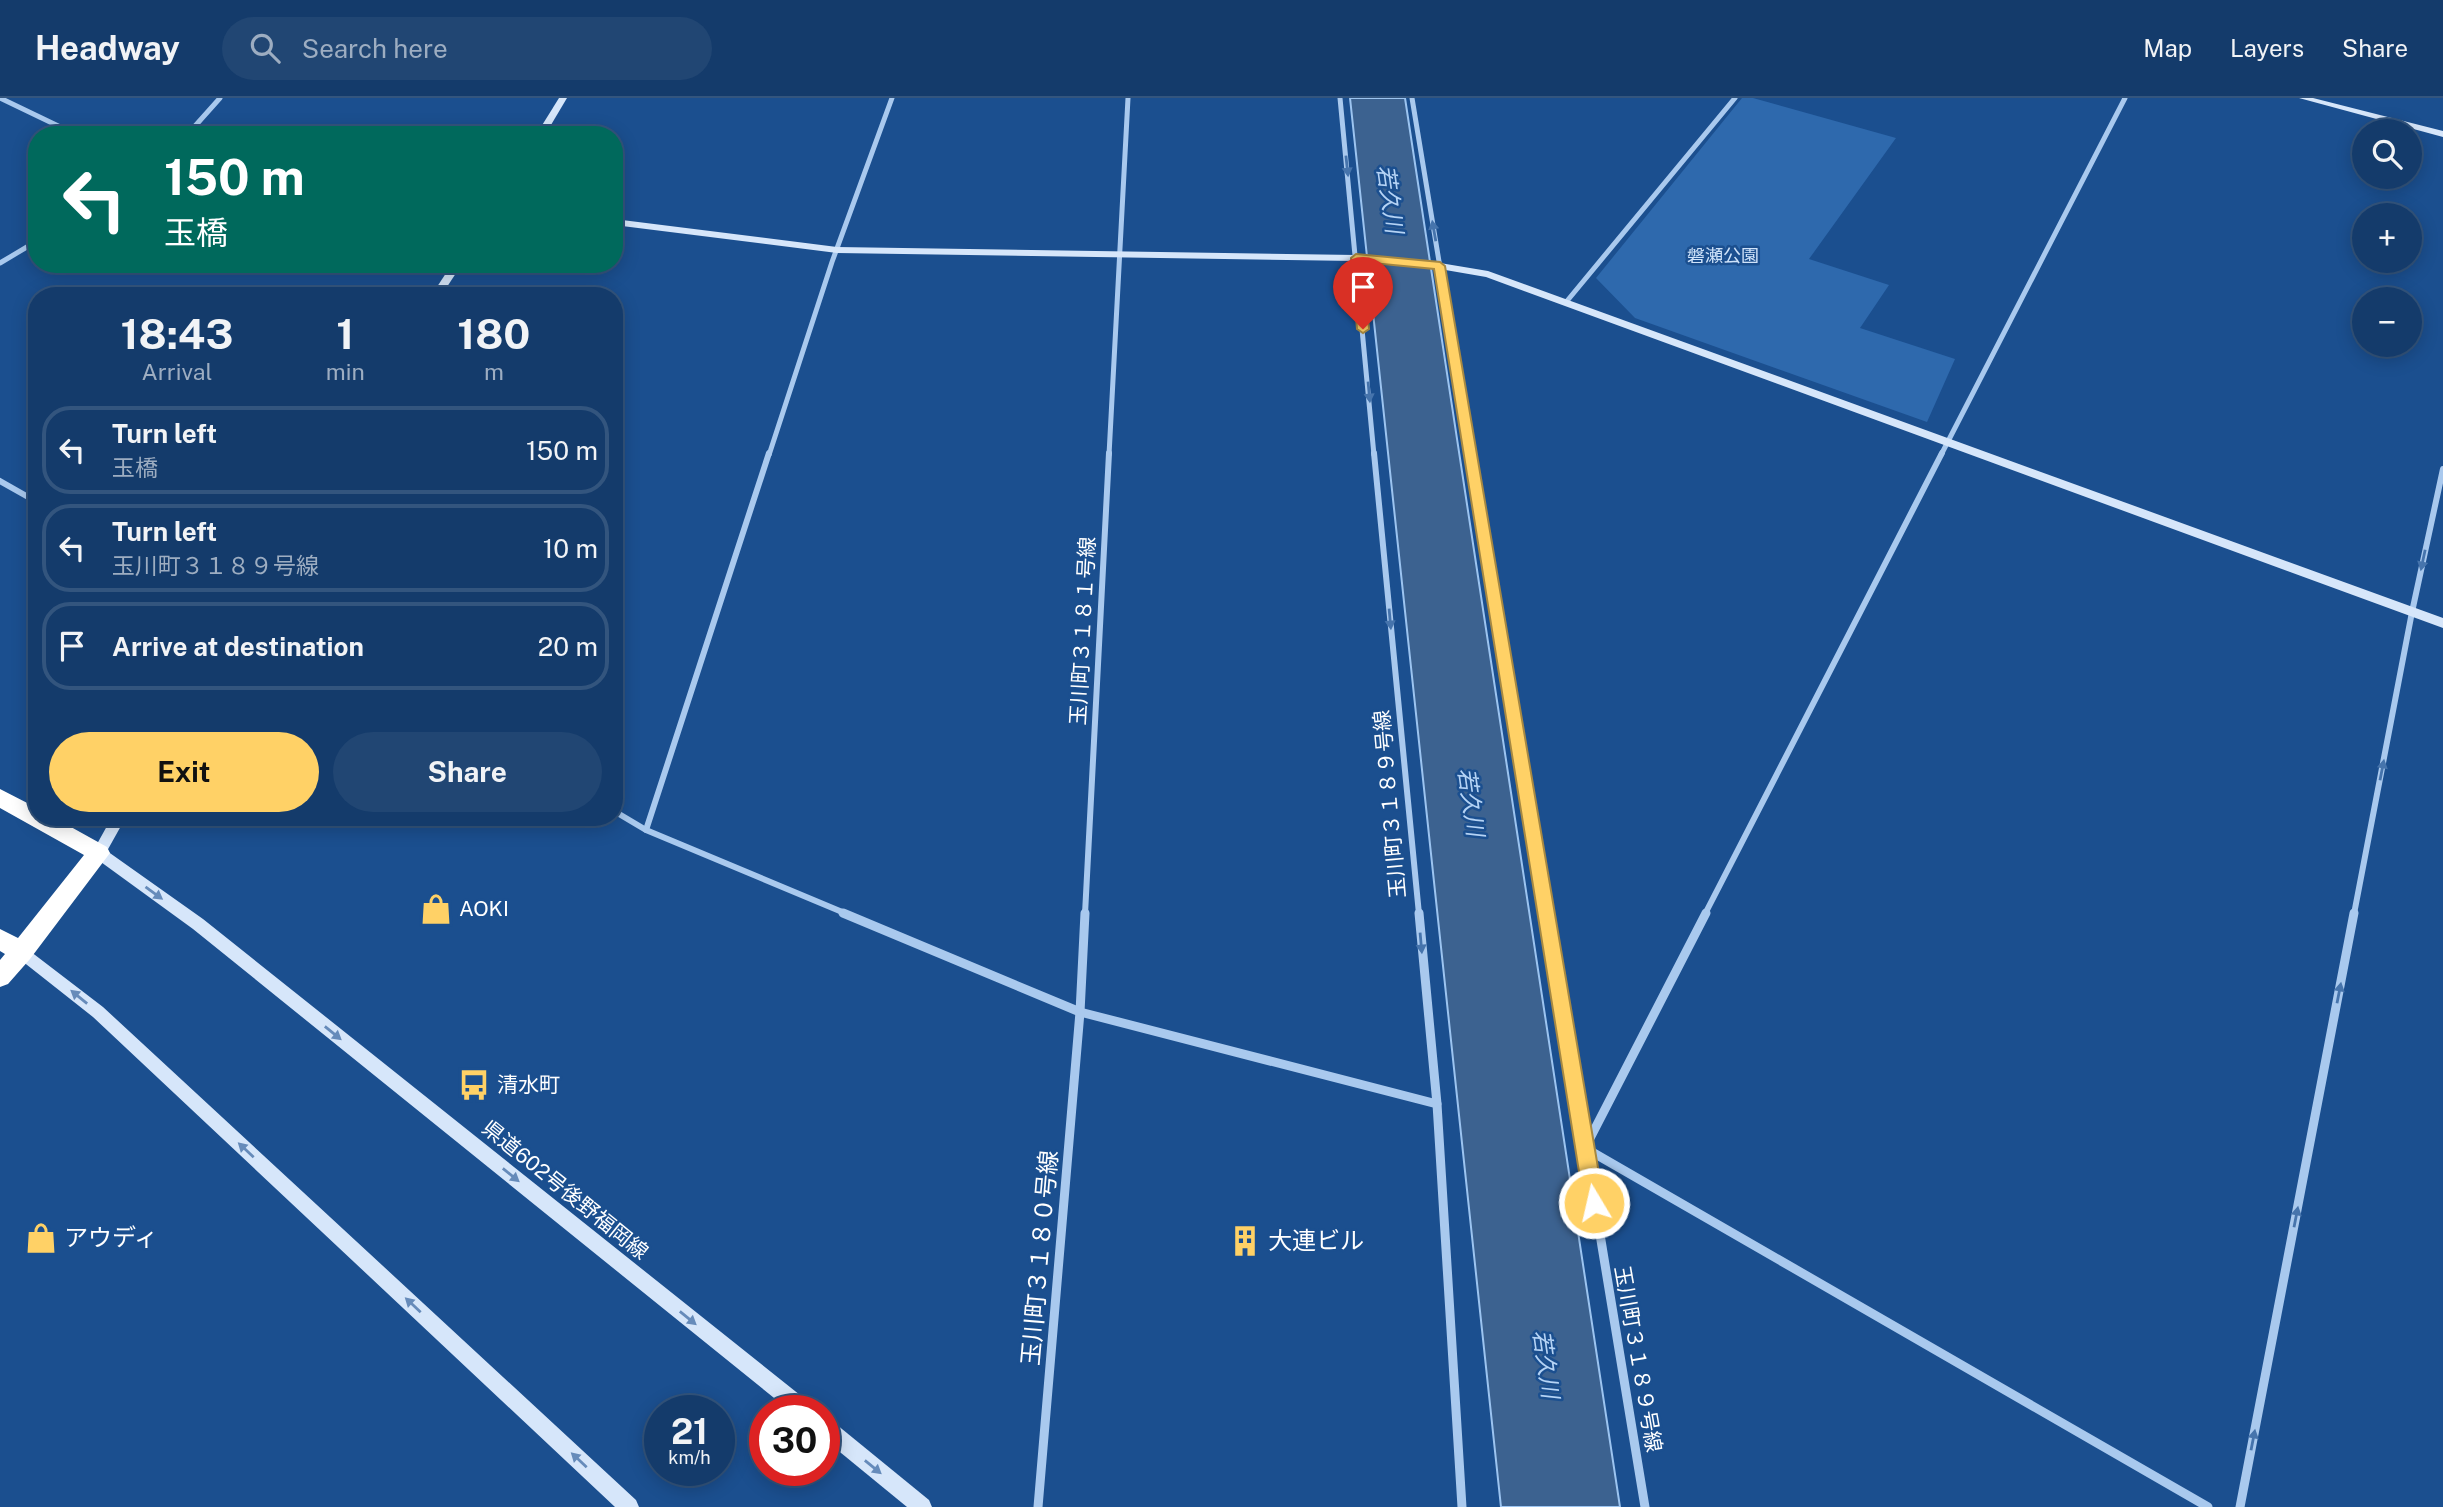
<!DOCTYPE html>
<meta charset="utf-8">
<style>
body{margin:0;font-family:"Public Sans","Noto Sans JP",sans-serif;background:#214673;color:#f1f3f6;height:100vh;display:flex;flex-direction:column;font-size:26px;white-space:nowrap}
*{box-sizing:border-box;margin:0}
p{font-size:23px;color:#9dadc1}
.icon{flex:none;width:38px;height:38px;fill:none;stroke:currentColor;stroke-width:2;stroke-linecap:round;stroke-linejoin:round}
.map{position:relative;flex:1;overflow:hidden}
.panel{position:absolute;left:28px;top:189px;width:595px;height:539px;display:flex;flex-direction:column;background:#143b6b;border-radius:28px;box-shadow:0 4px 18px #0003,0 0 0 2px #33557e}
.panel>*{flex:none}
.hud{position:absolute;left:28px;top:28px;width:595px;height:147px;border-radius:28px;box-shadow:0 4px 18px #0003,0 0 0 2px #33557e;background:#00695c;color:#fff;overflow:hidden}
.tools{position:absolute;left:2352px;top:21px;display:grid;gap:14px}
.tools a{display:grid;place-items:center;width:70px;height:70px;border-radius:50%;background:#143b6b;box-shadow:0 4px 18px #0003,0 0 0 2px #33557e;font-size:35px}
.speed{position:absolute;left:644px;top:1297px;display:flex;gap:14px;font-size:35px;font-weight:700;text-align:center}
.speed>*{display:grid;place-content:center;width:91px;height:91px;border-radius:50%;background:#143b6b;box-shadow:0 4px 18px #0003,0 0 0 2px #33557e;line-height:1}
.speed small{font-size:18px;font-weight:400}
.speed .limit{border:10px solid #d22;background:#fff;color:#111}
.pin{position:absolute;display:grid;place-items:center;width:60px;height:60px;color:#fff;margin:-72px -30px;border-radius:50% 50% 50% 0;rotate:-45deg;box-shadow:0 0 7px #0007}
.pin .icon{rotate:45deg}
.me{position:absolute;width:77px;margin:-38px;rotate:351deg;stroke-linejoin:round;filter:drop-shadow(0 0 5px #0008)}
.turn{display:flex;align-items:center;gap:24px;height:147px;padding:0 21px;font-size:32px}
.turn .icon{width:91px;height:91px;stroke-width:2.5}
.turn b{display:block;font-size:49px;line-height:60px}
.eta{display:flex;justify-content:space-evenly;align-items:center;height:119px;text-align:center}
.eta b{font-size:42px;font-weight:700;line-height:49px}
.cta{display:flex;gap:14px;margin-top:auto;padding:14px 21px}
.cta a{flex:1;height:80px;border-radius:42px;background:#ffd166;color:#111;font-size:28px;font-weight:700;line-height:80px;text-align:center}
.cta a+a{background:#214673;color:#f1f3f6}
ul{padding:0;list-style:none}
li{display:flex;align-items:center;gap:21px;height:88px;margin:0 14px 10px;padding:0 7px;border:4px solid #33557e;border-radius:28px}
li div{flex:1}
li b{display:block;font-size:26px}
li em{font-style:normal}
header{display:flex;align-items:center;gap:42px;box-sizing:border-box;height:98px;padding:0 35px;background:#143b6b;border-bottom:2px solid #33557e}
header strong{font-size:33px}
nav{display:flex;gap:38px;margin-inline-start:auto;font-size:24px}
.search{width:490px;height:63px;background:#214673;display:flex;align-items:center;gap:18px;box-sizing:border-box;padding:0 24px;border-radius:38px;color:#9dadc1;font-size:26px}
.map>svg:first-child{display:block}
.green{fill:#2e69ad}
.water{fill:#3c6290;stroke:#9cc4f0;stroke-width:2}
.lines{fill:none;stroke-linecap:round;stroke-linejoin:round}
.street-far2{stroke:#a9c9ee;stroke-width:5}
.street-far1{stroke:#a9c9ee;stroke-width:6}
.street{stroke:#a9c9ee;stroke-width:9}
.secondary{fill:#d6e6fa;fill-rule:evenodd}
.highway{fill:#fff;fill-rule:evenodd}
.oneway{fill:#4674ac}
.oneway2{fill:#668bba}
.route{fill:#ffd166;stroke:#a68842;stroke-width:2}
.labels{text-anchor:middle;stroke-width:5;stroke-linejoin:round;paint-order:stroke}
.far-park-label{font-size:18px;fill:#cfe3fa;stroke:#1b4f8f}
.street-label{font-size:21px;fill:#fff;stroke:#1b4f8f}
.poi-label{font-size:21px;fill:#fff;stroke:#1b4f8f;text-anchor:start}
.water-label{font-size:23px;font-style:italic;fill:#b5d3f5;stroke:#1b4f8f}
.near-poi-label{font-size:24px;fill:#fff;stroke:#1b4f8f;text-anchor:start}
.near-street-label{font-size:24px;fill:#fff;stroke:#1b4f8f}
</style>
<header>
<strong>Headway</strong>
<div class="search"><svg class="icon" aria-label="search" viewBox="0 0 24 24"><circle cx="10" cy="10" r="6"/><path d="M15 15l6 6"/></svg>Search here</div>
<nav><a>Map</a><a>Layers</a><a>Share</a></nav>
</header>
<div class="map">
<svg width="2443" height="1409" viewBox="0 0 2443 1409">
<rect width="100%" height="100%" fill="#1b4f8f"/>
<!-- green -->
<path class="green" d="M 1742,0 L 1753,0 L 1896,40 L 1809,161 L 1889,187 L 1860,230 L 1955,261 L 1927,324 L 1635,220 L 1596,180 Z"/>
<!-- water -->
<path class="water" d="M 1350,0 L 1405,0 L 1620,1409 L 1501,1409 Z"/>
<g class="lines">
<!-- street-far2 -->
<g class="street-far2">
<path d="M 0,0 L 77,37"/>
<path d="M 1340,0 L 1374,357"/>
<path d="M 1412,0 L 1471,357"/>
<path d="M 187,37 L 220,0"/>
<path d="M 0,165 L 37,143"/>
<path d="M 1567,203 L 1735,0"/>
<path d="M 769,357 L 832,164 L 892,0"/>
<path d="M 1109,357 L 1128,0"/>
<path d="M 1941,357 L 2125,0"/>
</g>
<!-- street-far1 -->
<g class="street-far1">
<path d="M 1374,355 L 1419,816"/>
<path d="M 1471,355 L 1547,816"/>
<path d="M 0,383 L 37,404"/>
<path d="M 614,713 L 646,732 L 847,816"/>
<path d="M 646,732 L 769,355"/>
<path d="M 1085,816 L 1109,355"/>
<path d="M 1705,816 L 1942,355"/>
<path d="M 2354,816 L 2412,514 L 2443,371"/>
</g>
<!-- street -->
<g class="street">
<path d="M 843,815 L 1080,914 L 1437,1006"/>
<path d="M 1419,815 L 1437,1006 L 1462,1409"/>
<path d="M 1547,815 L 1645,1409"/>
<path d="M 1706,815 L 1585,1050 L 2208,1409"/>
<path d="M 1038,1409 L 1080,914 L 1085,815"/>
<path d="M 2240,1409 L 2354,815"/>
</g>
<!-- secondary -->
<g class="secondary">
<path d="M 559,0 L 567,0 L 545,37 L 536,37 Z"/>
<path d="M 2299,0 L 2313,0 L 2443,33 L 2443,39 Z"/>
<path d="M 614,121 L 837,149 L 1356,157 L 1428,163 L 1488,173 L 2443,520 L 2443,530 L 1486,179 L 1428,169 L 1356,163 L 837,155 L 614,127 Z"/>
<path d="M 452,166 L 462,166 L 441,198 L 431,198 Z"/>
<path d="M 112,719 L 126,719 L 107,753 L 203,821 L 810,1305 L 812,1312 L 789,1312 L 193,831 L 94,759 L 92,755 Z"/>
<path d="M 22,847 L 103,909 L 636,1402 L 639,1409 L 615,1409 L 93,919 L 17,859 L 14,854 L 17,849 Z"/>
<path d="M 824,1320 L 831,1322 L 929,1402 L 932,1409 L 907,1409 L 824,1341 Z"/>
</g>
<!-- highway -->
<path class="highway" d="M 0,691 L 37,710 L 37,719 L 53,719 L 107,749 L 110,755 L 30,861 L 8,886 L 0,889 L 0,862 L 5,856 L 0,853 L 0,831 L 18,840 L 84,757 L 0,710 Z"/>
</g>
<!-- one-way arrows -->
<defs><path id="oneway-solid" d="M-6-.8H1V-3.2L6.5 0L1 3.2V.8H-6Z" transform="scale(1.75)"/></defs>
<g class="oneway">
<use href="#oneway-solid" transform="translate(1347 68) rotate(84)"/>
<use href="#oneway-solid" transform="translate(1434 133) rotate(-100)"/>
<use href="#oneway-solid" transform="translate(1369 294) rotate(85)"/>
<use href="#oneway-solid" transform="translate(2423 462) rotate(102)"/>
<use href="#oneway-solid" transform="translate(1390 521) rotate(85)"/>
<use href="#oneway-solid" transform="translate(2382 672) rotate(-79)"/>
<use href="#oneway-solid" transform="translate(1421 845) rotate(85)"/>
<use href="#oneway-solid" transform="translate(2339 895) rotate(-79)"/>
<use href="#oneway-solid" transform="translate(2296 1119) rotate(-79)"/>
<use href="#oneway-solid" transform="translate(2253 1342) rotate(-79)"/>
</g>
<g class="oneway2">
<use href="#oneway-solid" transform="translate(154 795) rotate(36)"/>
<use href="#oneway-solid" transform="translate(79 899) rotate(-141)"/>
<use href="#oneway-solid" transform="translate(333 935) rotate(39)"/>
<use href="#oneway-solid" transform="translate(246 1052) rotate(-137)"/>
<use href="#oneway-solid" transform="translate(511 1077) rotate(39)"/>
<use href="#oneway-solid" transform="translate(413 1207) rotate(-137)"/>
<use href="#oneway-solid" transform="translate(688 1220) rotate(39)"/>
<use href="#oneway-solid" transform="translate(579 1362) rotate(-137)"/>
<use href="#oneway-solid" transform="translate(873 1369) rotate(39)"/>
</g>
<!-- route -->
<path class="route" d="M 1356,156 L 1440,164 L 1445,168 L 1604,1105 L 1601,1112 L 1594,1115 L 1587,1112 L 1584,1105 L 1434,171 L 1363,164 L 1369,231 L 1363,235 L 1357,231 L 1351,160 Z"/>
<!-- icons -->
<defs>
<symbol id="shop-bare" viewBox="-9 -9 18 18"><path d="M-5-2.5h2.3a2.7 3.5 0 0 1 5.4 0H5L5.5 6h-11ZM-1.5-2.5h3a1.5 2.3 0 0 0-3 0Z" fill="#ffd166" stroke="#1b4f8f" stroke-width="2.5" paint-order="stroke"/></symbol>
<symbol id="bus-bare" viewBox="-9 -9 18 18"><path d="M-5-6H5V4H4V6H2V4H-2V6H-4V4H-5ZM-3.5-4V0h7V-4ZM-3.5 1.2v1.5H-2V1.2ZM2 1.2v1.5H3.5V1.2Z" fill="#ffd166" stroke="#1b4f8f" stroke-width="2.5" paint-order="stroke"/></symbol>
<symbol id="building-bare" viewBox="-9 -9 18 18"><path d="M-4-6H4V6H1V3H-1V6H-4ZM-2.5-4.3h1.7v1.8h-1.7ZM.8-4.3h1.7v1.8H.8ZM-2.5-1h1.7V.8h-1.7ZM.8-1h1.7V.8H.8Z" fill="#ffd166" stroke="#1b4f8f" stroke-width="2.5" paint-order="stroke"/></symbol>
</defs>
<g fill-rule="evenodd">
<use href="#shop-bare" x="414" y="789" width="44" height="44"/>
<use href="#bus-bare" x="452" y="965" width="44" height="44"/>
<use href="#shop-bare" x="19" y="1118" width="44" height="44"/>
<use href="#building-bare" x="1223" y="1121" width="44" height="44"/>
</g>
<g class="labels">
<!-- far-park labels -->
<g class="far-park-label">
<text x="1723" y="164">磐瀬公園</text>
</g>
<!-- street labels -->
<g class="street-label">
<text transform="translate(1083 533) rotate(-87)" y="7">玉川町３１８１号線</text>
<text transform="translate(1390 706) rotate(-95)" y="7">玉川町３１８９号線</text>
<text transform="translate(565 1092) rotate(39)" y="7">県道602号後野福岡線</text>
<text transform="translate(1638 1261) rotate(80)" y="7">玉川町３１８９号線</text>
</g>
<!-- poi labels -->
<g class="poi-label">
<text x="459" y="818">AOKI</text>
<text x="497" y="994">清水町</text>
</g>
<!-- water labels -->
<g class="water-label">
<text transform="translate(1390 101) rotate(82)" y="8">若久川</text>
<text transform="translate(1471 704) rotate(82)" y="8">若久川</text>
<text transform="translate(1546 1266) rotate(82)" y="8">若久川</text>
</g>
<!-- near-poi labels -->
<g class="near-poi-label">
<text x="64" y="1148">アウディ</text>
<text x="1268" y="1151">大連ビル</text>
</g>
<!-- near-street labels -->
<g class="near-street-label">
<text transform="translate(1040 1160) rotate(-85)" y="8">玉川町３１８０号線</text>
</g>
</g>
</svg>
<div class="tools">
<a><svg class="icon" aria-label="search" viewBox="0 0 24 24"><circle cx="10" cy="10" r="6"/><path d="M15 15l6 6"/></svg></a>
<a>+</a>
<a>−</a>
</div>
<div class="speed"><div>21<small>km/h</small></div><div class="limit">30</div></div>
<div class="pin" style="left:1363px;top:231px;background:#d93025"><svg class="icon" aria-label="arrive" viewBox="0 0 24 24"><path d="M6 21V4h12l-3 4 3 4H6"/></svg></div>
<svg class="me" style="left:1594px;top:1105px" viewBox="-20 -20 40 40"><circle r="17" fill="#ffd166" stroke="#fff" stroke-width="3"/><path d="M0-11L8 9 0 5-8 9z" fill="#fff"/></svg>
<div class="hud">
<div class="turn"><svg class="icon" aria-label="left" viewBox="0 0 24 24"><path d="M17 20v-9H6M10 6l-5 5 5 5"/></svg><div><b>150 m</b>玉橋</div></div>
</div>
<section class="panel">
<div class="eta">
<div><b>18:43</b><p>Arrival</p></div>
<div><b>1</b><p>min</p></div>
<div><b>180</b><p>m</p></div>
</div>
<ul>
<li><svg class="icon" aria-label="left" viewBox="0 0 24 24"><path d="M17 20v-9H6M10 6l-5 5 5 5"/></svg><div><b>Turn left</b><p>玉橋</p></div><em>150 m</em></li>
<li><svg class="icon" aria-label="left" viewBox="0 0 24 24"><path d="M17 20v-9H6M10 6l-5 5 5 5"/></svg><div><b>Turn left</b><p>玉川町３１８９号線</p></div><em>10 m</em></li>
<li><svg class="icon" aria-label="arrive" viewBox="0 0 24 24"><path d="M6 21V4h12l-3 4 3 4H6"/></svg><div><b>Arrive at destination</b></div><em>20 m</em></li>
</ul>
<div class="cta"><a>Exit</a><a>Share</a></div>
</section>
</div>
